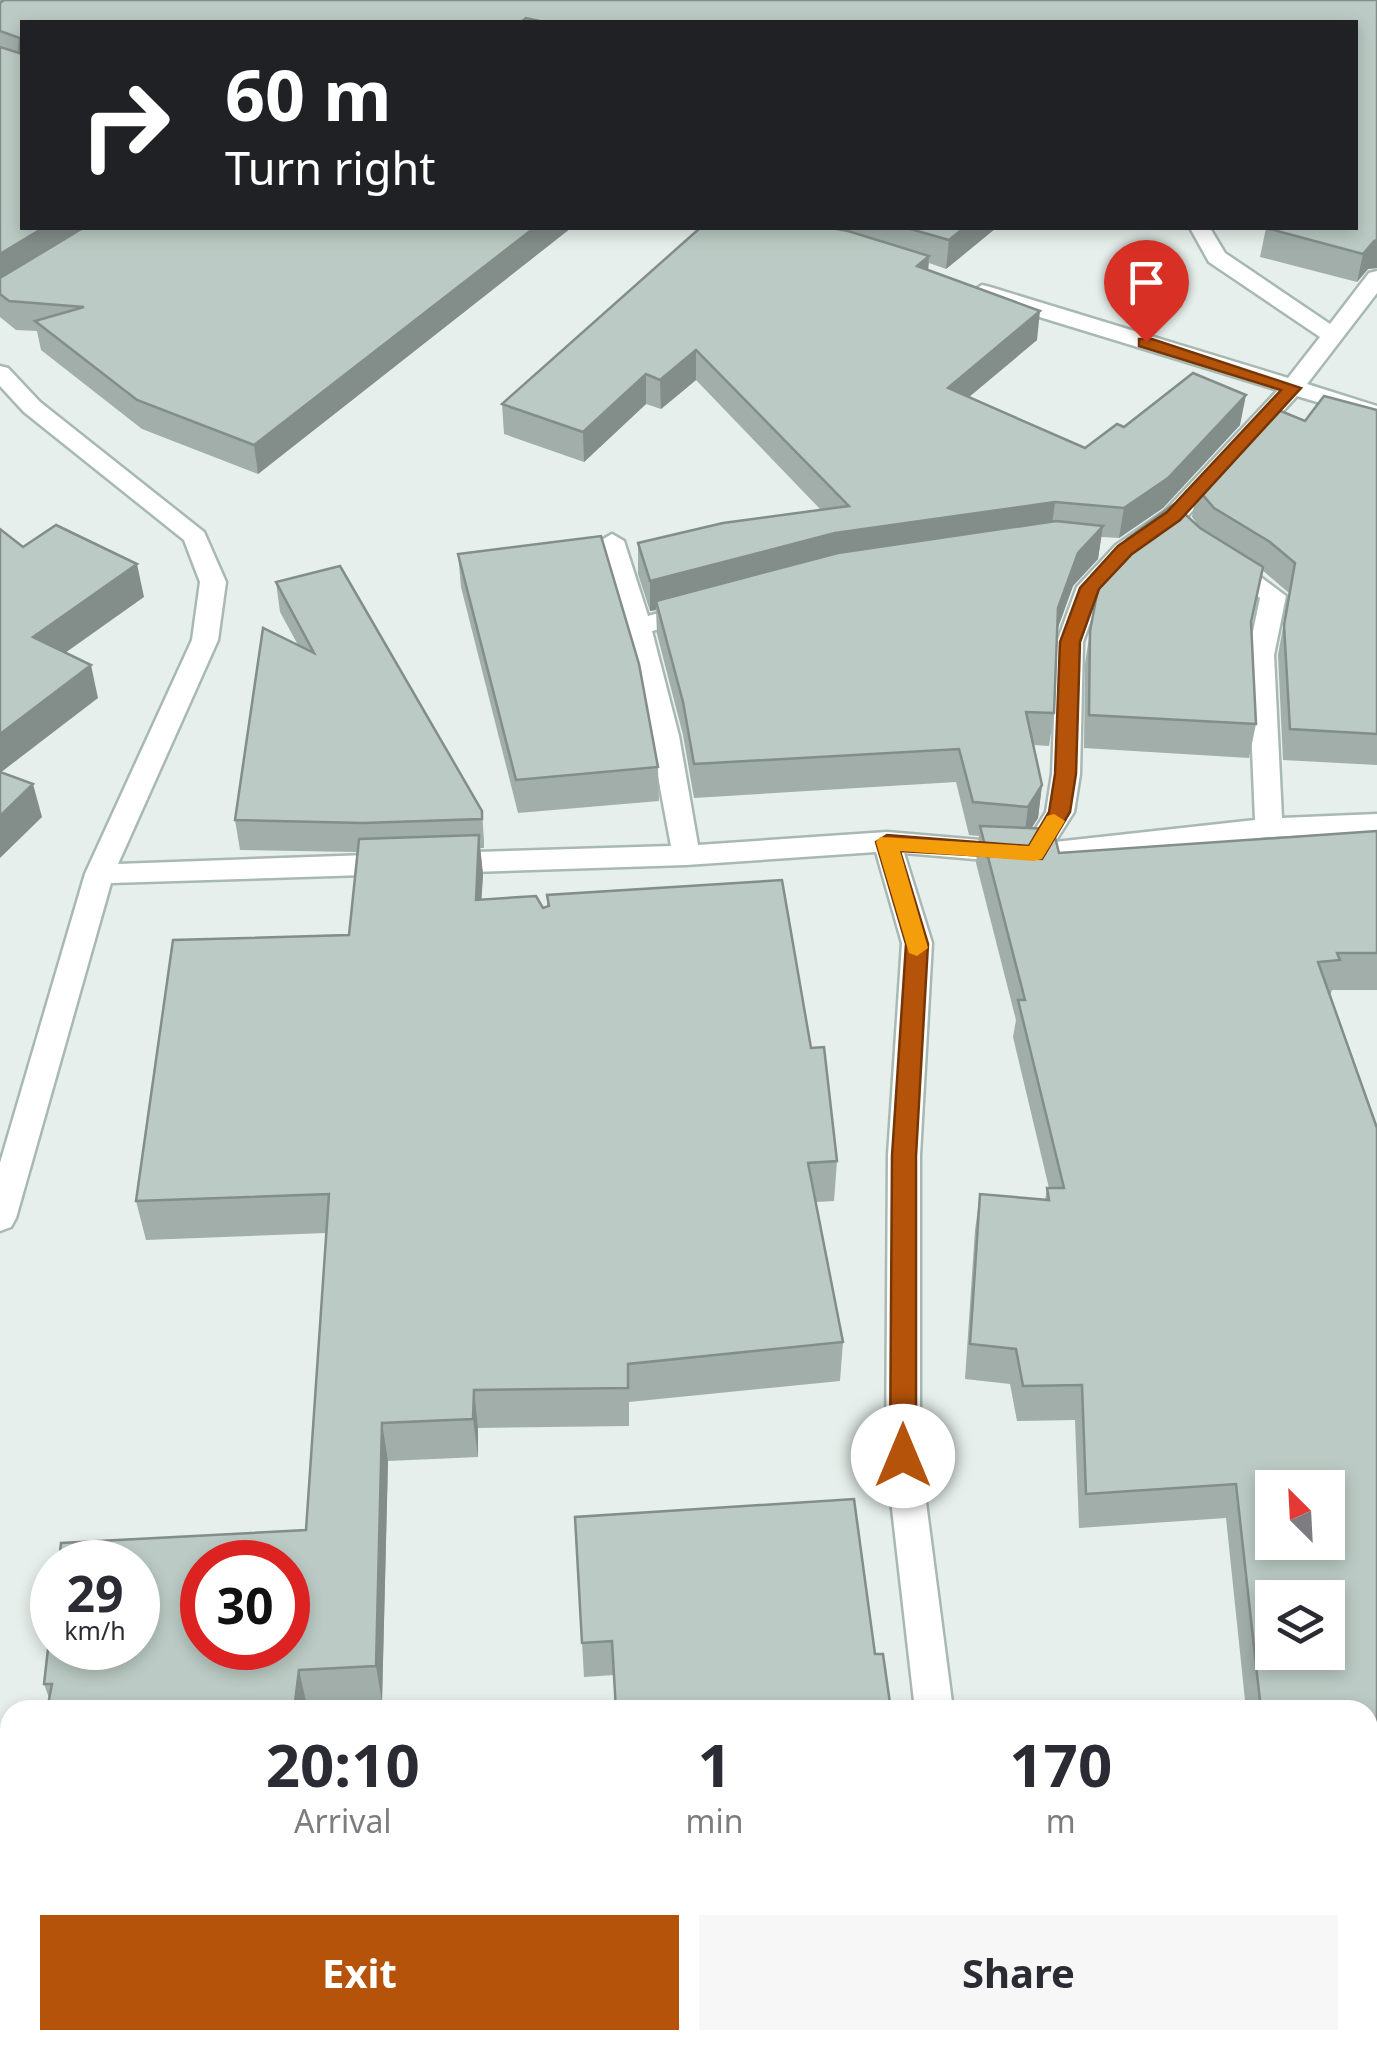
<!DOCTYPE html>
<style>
body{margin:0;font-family:"Noto Sans",sans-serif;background:#f7f7f7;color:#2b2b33;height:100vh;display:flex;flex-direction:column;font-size:38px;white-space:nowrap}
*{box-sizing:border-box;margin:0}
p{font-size:32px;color:#7c7c81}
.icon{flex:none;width:55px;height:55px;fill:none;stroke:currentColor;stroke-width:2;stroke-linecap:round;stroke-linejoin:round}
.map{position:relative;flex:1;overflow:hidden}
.details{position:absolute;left:0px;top:1700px;width:1378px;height:350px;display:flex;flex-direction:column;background:#fff;border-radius:30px 30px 0 0;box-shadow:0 5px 15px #0003}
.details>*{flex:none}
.hud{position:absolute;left:20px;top:20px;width:1338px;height:210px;border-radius:0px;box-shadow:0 5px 15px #0003;background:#202124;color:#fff;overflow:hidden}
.needle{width:65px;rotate:336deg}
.buttons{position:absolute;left:1255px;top:1470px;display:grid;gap:20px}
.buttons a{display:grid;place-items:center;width:90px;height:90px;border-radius:0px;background:#fff;box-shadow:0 5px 15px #0003;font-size:50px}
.speed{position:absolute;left:30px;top:1540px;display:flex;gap:20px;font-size:50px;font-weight:700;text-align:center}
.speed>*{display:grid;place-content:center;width:130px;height:130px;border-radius:50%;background:#fff;box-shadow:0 5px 15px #0003;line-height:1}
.speed small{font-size:25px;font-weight:400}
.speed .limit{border:15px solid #d22;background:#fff;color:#111}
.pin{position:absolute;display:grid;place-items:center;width:85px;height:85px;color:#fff;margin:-102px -42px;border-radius:50% 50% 50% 0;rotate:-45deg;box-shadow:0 0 10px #0007}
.pin .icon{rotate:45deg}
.me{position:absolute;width:110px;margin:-55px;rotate:0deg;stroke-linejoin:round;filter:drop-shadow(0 0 8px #0008)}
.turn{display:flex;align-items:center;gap:35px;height:210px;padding:0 40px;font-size:45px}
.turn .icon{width:130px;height:130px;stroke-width:2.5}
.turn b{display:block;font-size:70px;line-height:85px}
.eta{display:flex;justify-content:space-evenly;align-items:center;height:170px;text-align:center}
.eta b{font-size:60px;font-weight:700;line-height:70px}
.cta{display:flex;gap:20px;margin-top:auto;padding:20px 40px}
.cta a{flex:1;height:115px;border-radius:0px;background:#b45309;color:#fff;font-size:40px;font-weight:700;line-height:115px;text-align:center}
.cta a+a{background:#f7f7f7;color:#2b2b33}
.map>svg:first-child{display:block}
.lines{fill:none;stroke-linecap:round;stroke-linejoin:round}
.minor-casing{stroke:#a8b8b2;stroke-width:5}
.minor{fill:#fff;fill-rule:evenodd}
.wall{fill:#a1aea9}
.shaded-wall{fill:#838d89}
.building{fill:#bbcac4;stroke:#838d89;stroke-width:2.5;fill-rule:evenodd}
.route{fill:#b45309;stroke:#753606;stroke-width:2.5}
.slow{fill:#f59e0b}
</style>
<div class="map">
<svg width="1377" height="2050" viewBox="0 0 1377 2050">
<rect width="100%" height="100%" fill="#e6efeb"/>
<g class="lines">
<defs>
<g id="minor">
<path d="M 1190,228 L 1210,228 L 1225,253 L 1330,324 L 1369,273 L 1377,271 L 1377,293 L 1307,384 L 1377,406 L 1377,420 L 1297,396 L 1183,521 L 1134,555 L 1102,589 L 1083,642 L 1080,774 L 1074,812 L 1055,842 L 1255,820 L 1248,655 L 1260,598 L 1216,567 L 1213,562 L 1225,554 L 1234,557 L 1286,596 L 1274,655 L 1282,818 L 1377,814 L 1377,832 L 1269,837 L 1034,864 L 904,853 L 932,943 L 920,1155 L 920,1456 L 953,1710 L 915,1710 L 886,1456 L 888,1155 L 902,943 L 876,852 L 686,865 L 442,873 L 432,870 L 428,863 L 432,856 L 442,853 L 671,846 L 643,696 L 600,541 L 612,534 L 624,541 L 648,616 L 695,603 L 708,611 L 704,617 L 652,631 L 679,736 L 698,845 L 887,832 L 1026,844 L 1046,812 L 1052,774 L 1057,642 L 1077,587 L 1116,545 L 1165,511 L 1278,390 L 974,297 L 971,292 L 982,285 L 990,287 L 1288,378 L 1320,337 L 1209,262 Z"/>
<path d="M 0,366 L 8,368 L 40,402 L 204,532 L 226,582 L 218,640 L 118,864 L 396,854 L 406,857 L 410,864 L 406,871 L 396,874 L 111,883 L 16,1218 L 11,1227 L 0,1231 L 0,1163 L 85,874 L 192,640 L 200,582 L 184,540 L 24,412 L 0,386 Z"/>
<path d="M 1368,1983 L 1377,1984 L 1377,2024 L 1368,2023 Z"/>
<path d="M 957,2040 L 999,2040 L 1001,2050 L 959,2050 Z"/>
</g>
</defs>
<!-- minor casing -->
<use href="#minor" class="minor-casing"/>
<!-- minor -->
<use href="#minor" class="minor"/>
</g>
<!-- wall -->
<g class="wall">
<path d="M 0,0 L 1377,0 L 1377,268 L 1368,269 L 1357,282 L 1260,257 L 1266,228 L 1355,228 L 1355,22 L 22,22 L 22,228 L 571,228 L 258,474 L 142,429 L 41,350 L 37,331 L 16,330 L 0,317 Z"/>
<path d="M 700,228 L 996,228 L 946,269 L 929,263 L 928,270 L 1037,340 L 969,397 L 1085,448 L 1124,427 L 1240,425 L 1163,508 L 1119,538 L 1101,537 L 1098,559 L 1073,586 L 1057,631 L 1054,713 L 1049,746 L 1034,745 L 1042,785 L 1038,818 L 1031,828 L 1059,853 L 1377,831 L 1377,990 L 1332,990 L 1330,996 L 1377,1128 L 1377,1827 L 1368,1827 L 1368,1710 L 1246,1710 L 1226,1518 L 1079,1528 L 1075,1420 L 1017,1421 L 1010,1384 L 965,1379 L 975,1230 L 980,1194 L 1045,1200 L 1047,1188 L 1049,1188 L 1013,1037 L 1016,1020 L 976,863 L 979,836 L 969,835 L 956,782 L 694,798 L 683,735 L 657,634 L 656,610 L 650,611 L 638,574 L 638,543 L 821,510 L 696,380 L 661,409 L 646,404 L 584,462 L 504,434 L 502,404 Z"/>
<path d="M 1377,410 L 1377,765 L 1283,760 L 1278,655 L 1289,593 L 1262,570 L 1251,623 L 1256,724 L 1249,758 L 1084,748 L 1085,664 L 1090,631 L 1201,529 L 1192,517 L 1197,488 L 1305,421 Z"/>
<path d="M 458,554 L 658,767 L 659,801 L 518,813 L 461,587 Z"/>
<path d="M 276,582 L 482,811 L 484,841 L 484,848 L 480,848 L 483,875 L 481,899 L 543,908 L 547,906 L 547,895 L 811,1048 L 837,1161 L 834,1201 L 816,1202 L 843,1342 L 840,1381 L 629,1402 L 629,1426 L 478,1428 L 478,1457 L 388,1461 L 382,1702 L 307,1706 L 49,1698 L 44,1684 L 306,1530 L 326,1233 L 146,1240 L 136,1201 L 349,935 L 358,852 L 240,850 L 235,820 L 298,645 L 280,612 Z"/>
<path d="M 854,1499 L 614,1675 L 584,1677 L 575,1517 Z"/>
</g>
<!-- shaded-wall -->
<g class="shaded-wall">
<path d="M 43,228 L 95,228 L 0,287 L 0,254 Z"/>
<path d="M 534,228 L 571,228 L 258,474 L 254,445 Z"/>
<path d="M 964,228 L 996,228 L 946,269 L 949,240 Z"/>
<path d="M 1377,240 L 1377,268 L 1368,269 L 1357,282 L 1363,254 L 1374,241 Z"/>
<path d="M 929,256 L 927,285 L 917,266 Z"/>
<path d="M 1040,311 L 1037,340 L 945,417 L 948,388 Z"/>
<path d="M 696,350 L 696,380 L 661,409 L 660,380 Z"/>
<path d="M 646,374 L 646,404 L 584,462 L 583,432 Z"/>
<path d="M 1246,395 L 1240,425 L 1163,508 L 1119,538 L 1124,508 Z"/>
<path d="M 1055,502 L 1051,532 L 656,601 L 656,610 L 650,611 L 650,581 L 835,533 Z"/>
<path d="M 1103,526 L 1098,559 L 1073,586 L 1053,641 L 1058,608 L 1078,553 Z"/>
<path d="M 137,564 L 144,597 L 41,670 L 33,637 Z"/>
<path d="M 91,665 L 98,698 L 0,773 L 0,734 Z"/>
<path d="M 33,784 L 42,817 L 0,858 L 0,816 Z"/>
<path d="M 1042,785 L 1038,818 L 1024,840 L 1028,807 Z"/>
<path d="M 479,835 L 483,875 L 479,940 L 476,900 Z"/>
<path d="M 474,1390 L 478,1428 L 478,1457 L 473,1419 Z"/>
<path d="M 382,1423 L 388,1461 L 382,1702 L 376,1666 Z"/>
<path d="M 299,1670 L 307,1706 L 307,1710 L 294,1710 Z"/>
<path d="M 345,2040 L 350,2040 L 352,2050 L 344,2050 Z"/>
</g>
<!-- building -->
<g class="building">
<path d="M 4,0 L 1377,0 L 1377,240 L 1374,241 L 1363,254 L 1266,228 L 1355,228 L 1355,22 L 544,22 L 526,18 L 521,22 L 22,22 L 22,228 L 43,228 L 0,254 L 0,47 L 19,53 L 20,38 L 0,31 L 0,3 Z"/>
<path d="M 83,228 L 534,228 L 254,445 L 137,400 L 35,321 L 84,307 L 9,301 L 0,294 L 0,278 Z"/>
<path d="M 700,228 L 832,228 L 848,231 L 929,256 L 917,266 L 1040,311 L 948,388 L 1085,448 L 1117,424 L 1124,427 L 1193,373 L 1246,395 L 1168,478 L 1124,508 L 1055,502 L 835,533 L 650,581 L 638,543 L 723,523 L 849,506 L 696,350 L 660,380 L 646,374 L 583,432 L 502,404 Z"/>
<path d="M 907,228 L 964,228 L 949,240 Z"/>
<path d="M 1324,396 L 1377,410 L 1377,734 L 1290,729 L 1284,625 L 1295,563 L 1270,542 L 1214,508 L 1197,488 L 1271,407 L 1305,421 Z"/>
<path d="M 1174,504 L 1200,528 L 1263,567 L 1251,622 L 1256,724 L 1089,715 L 1090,631 L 1100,578 L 1126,540 Z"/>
<path d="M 1056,521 L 1103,526 L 1078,553 L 1058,608 L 1054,713 L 1026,712 L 1042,785 L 1028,807 L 973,802 L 959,749 L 694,764 L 683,702 L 656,601 L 838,553 Z"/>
<path d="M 56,525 L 137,564 L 33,637 L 91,665 L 0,734 L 0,529 L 23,547 Z"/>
<path d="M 601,536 L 639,664 L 658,767 L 516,780 L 458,554 Z"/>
<path d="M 340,566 L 482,811 L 482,819 L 363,823 L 235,820 L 263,628 L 314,653 L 276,582 Z"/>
<path d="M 0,772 L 33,784 L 0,816 Z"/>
<path d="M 980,826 L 1053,829 L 1059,853 L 1377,831 L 1377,953 L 1337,953 L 1340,960 L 1318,962 L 1377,1128 L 1377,1795 L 1368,1795 L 1368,1710 L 1261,1710 L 1236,1484 L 1086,1494 L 1082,1385 L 1023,1386 L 1016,1349 L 970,1344 L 980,1194 L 1049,1200 L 1047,1188 L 1064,1188 L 1018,1000 L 1025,1000 ZM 1272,1488 L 1328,1488 L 1328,1542 L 1272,1542 ZM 1272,1598 L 1328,1598 L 1328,1652 L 1272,1652 Z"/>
<path d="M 479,835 L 476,900 L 536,896 L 543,908 L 549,906 L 547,895 L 782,880 L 811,1048 L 824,1047 L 837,1161 L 808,1163 L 843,1342 L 628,1364 L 628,1388 L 474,1390 L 473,1419 L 382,1423 L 376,1666 L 299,1670 L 294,1710 L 47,1710 L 52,1684 L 44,1684 L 52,1614 L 52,1648 L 138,1648 L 138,1562 L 59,1562 L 61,1543 L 306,1530 L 329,1194 L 136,1201 L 173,940 L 349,935 L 359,839 ZM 202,1562 L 288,1562 L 288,1648 L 202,1648 Z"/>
<path d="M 854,1499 L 875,1654 L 883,1654 L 891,1710 L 616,1710 L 612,1641 L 582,1643 L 575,1517 Z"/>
<path d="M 10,1896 L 10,2040 L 345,2040 L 344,2050 L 0,2050 L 0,1946 Z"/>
<rect x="689" y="2040" width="193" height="10"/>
</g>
<!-- route -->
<path class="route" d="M 1139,339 L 1152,339 L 1301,388 L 1180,520 L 1132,554 L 1099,589 L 1080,642 L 1076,774 L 1070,812 L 1042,859 L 900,851 L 928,944 L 916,1156 L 916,1456 L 912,1464 L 903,1468 L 893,1464 L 890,1456 L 892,1156 L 906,944 L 876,842 L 887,835 L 1029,846 L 1049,812 L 1055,774 L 1060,642 L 1080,588 L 1118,546 L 1167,512 L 1281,390 L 1139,346 Z"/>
<!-- slow -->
<path class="slow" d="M 1054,814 L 1065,821 L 1042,859 L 1034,861 L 900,851 L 928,948 L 917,956 L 909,953 L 876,842 L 880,837 L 1029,846 L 1047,816 Z"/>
</svg>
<div class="buttons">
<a><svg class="needle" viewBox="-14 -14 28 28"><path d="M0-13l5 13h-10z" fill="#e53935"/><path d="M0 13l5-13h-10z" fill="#7c7c81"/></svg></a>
<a><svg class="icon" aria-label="layers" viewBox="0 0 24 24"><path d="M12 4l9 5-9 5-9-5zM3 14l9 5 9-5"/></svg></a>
</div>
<div class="speed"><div>29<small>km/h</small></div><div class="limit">30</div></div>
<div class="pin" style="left:1146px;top:342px;background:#d93025"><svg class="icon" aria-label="arrive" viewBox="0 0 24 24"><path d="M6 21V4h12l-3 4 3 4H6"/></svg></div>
<svg class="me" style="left:903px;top:1456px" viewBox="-20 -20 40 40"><circle r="19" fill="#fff"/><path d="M0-13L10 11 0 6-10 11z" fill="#b45309"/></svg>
<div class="hud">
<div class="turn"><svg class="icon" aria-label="right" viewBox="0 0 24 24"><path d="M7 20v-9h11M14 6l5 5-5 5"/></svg><div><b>60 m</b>Turn right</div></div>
</div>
<section class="details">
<div class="eta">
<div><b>20:10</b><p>Arrival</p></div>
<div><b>1</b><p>min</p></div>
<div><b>170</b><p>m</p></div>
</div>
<div class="cta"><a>Exit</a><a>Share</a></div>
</section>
</div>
